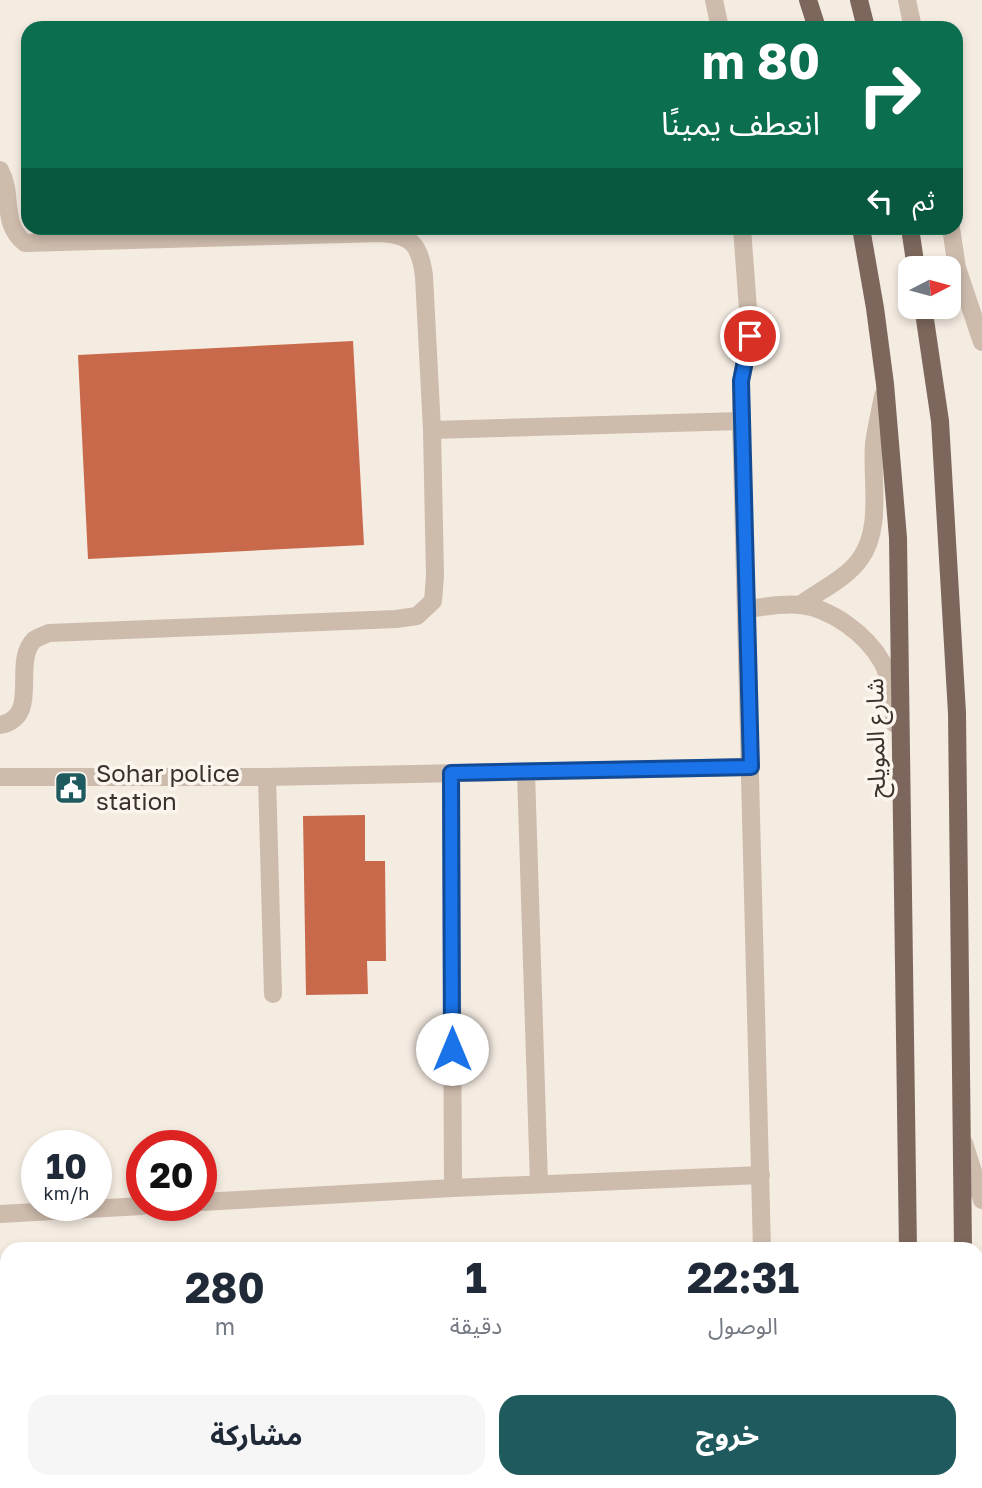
<!DOCTYPE html>
<html lang="ar">
<meta charset="utf-8">
<style>
body{margin:0;font-family:"Golos Text","Noto Sans Arabic",sans-serif;background:#f6f6f7;color:#1f2937;direction:rtl;height:100vh;display:flex;flex-direction:column;font-size:26px;white-space:nowrap}
*{box-sizing:border-box;margin:0}
p{font-size:23px;color:#747a83}
.icon{flex:none;width:38px;height:38px;fill:none;stroke:currentColor;stroke-width:2;stroke-linecap:round;stroke-linejoin:round}
.map{position:relative;flex:1;overflow:hidden;direction:ltr}
.details{position:absolute;left:0px;top:1242px;width:984px;height:247px;display:flex;flex-direction:column;background:#fff;border-radius:21px 21px 0 0;box-shadow:0 4px 10px #0003;direction:rtl}
.details>*{flex:none}
.banner{position:absolute;left:21px;top:21px;width:942px;height:214px;border-radius:21px;box-shadow:0 4px 10px #0003;direction:rtl;background:#0b6e4f;color:#fff;overflow:hidden}
.needle{width:46px;rotate:84deg}
.buttons{position:absolute;left:898px;top:256px;display:grid;gap:14px}
.buttons a{display:grid;place-items:center;width:63px;height:63px;border-radius:14px;background:#fff;box-shadow:0 4px 10px #0003;font-size:35px}
.speed{position:absolute;left:21px;top:1130px;display:flex;gap:14px;font-size:35px;font-weight:700;text-align:center}
.speed>*{display:grid;place-content:center;width:91px;height:91px;border-radius:50%;background:#fff;box-shadow:0 4px 10px #0003;line-height:1}
.speed small{font-size:18px;font-weight:400}
.speed .limit{border:10px solid #d22;background:#fff;color:#111}
.pin{position:absolute;display:grid;place-items:center;width:60px;height:60px;color:#fff;margin:-30px;border:4px solid #fff;border-radius:50%;box-shadow:0 2px 7px #0007}
.me{position:absolute;width:77px;margin:-38px;rotate:0deg;stroke-linejoin:round;filter:drop-shadow(0 0 5px #0008)}
.turn{display:flex;align-items:center;gap:24px;height:147px;padding:0 28px;font-size:32px}
.turn .icon{width:91px;height:91px;stroke-width:2.5}
.turn b{display:block;font-size:49px;line-height:60px}
.then{display:flex;align-items:center;height:66px;padding:0 28px;background:#0003;gap:14px;font-size:26px}
.eta{display:flex;justify-content:space-evenly;align-items:center;height:119px;text-align:center}
.eta b{font-size:42px;font-weight:700;line-height:49px}
.cta{display:flex;gap:14px;margin-top:auto;padding:14px 28px}
.cta a{flex:1;height:80px;border-radius:21px;background:#1f5a5e;color:#fff;font-size:28px;font-weight:700;line-height:80px;text-align:center}
.cta a+a{background:#f6f6f7;color:#1f2937}
.map>svg:first-child{display:block}
.building{fill:#c8694b}
.lines{fill:none;stroke-linecap:round;stroke-linejoin:round}
.minor{stroke:#cdbbac;stroke-width:18}
.major{stroke:#7d675c;stroke-width:18}
.route-casing{stroke:#114b97;stroke-width:18}
.route{stroke:#1a73e8;stroke-width:12}
.labels{text-anchor:middle;stroke-width:7;stroke-linejoin:round;paint-order:stroke}
.street-label{font-size:24px;fill:#3b302b;stroke:#fbf5ee}
.poi-label{font-size:24px;fill:#3b302b;stroke:#fbf5ee;text-anchor:start}
</style>
<div class="map">
<svg width="982" height="1488" viewBox="0 0 982 1488">
<rect width="100%" height="100%" fill="#f4ebe1"/>
<!-- building -->
<g class="building">
<path d="M 353,341 L 364,545 L 88,559 L 78,355 Z"/>
<path d="M 365,815 L 365,861 L 385,861 L 386,961 L 367,961 L 368,994 L 306,995 L 303,816 Z"/>
<path d="M 392,1482 L 489,1482 L 492,1488 L 383,1488 Z"/>
</g>
<g class="lines">
<!-- minor -->
<g class="minor">
<path d="M 714,0 L 720,28"/>
<path d="M 907,0 L 913,28"/>
<path d="M 0,170 C 14,196 0,223 25,243 L 381,233 C 413,235 420,246 424,276 L 432,430 L 435,576 L 433,601 L 417,616 L 396,619 L 49,633 C 44,635 38,637 34,640 C 11,663 42,717 0,725"/>
<path d="M 742,228 L 750,336 L 741,381 L 741,421 L 762,1250"/>
<path d="M 951,228 L 957,268 L 982,342"/>
<path d="M 432,430 L 741,421"/>
<path d="M 800,605 C 819,591 847,578 860,559 C 883,528 871,479 874,444 C 876,428 880,412 883,396"/>
<path d="M 747,609 C 763,607 784,603 800,605 C 831,608 867,635 882,662 C 892,680 892,705 895,724"/>
<path d="M 526,772 L 539,1184"/>
<path d="M 451,773 L 453,1188"/>
<path d="M 0,777 L 267,777 L 751,767"/>
<path d="M 267,777 L 273,994"/>
<path d="M 964,1143 L 982,1200"/>
<path d="M 201,1202 L 453,1188 L 761,1175"/>
<path d="M 0,1214 L 142,1206"/>
<path d="M 976,1365 L 982,1345"/>
<path d="M 572,1482 L 575,1488"/>
<path d="M 233,1488 L 242,1482"/>
<path d="M 618,1488 L 629,1482"/>
<path d="M 683,1488 L 686,1482"/>
</g>
<!-- major -->
<g class="major">
<path d="M 808,0 L 817,28"/>
<path d="M 859,0 L 866,28"/>
<path d="M 861,228 L 875,308 L 885,384 L 898,538 L 908,1250"/>
<path d="M 910,228 L 916,268"/>
<path d="M 923,306 L 940,421 L 957,713 L 963,1250"/>
<path d="M 976,1457 L 979,1488"/>
<path d="M 921,1482 L 922,1488"/>
</g>
</g>
<g class="lines">
<defs>
<path id="route" d="M 452,1049 L 451,773 L 751,767 L 741,381 L 750,336"/>
</defs>
<!-- route casing -->
<use href="#route" class="route-casing"/>
<!-- route -->
<use href="#route" class="route"/>
</g>
<!-- icons -->
<defs>
<symbol id="civic-square" viewBox="-11 -11 22 22"><rect x="-9" y="-9" width="18" height="18" rx="4" fill="#1f5a5e" stroke="#fbf5ee"/><path d="M-.6-6.5H3V-4.5H.6V-3L4-1V1h2V6H-6V1h2V-1L-.6-3ZM-1.2 2.5V6h2.4V2.5Z" fill="#fff"/></symbol>
</defs>
<g fill-rule="evenodd">
<use href="#civic-square" x="52" y="769" width="38" height="38"/>
</g>
<g class="labels">
<!-- street labels -->
<g class="street-label">
<text transform="translate(876 738) rotate(-91)" y="8">شارع المويلح</text>
</g>
<!-- poi labels -->
<g class="poi-label">
<text x="96" y="782">Sohar police<tspan x="96" dy="28">station</tspan></text>
</g>
</g>
</svg>
<div class="buttons">
<a><svg class="needle" viewBox="-14 -14 28 28"><path d="M0-13l5 13h-10z" fill="#e53935"/><path d="M0 13l5-13h-10z" fill="#747a83"/></svg></a>
</div>
<div class="speed"><div>10<small>km/h</small></div><div class="limit">20</div></div>
<div class="pin" style="left:750px;top:336px;background:#d93025"><svg class="icon" aria-label="arrive" viewBox="0 0 24 24"><path d="M6 21V4h12l-3 4 3 4H6"/></svg></div>
<svg class="me" style="left:452px;top:1049px" viewBox="-20 -20 40 40"><circle r="19" fill="#fff"/><path d="M0-13L10 11 0 6-10 11z" fill="#1a73e8"/></svg>
<div class="banner">
<div class="turn"><svg class="icon" aria-label="right" viewBox="0 0 24 24"><path d="M7 20v-9h11M14 6l5 5-5 5"/></svg><div><b>80 m</b>انعطف يمينًا</div></div>
<div class="then">ثم<svg class="icon" aria-label="left" viewBox="0 0 24 24"><path d="M17 20v-9H6M10 6l-5 5 5 5"/></svg></div>
</div>
<section class="details">
<div class="eta">
<div><b>22:31</b><p>الوصول</p></div>
<div><b>1</b><p>دقيقة</p></div>
<div><b>280</b><p>m</p></div>
</div>
<div class="cta"><a>خروج</a><a>مشاركة</a></div>
</section>
</div>
